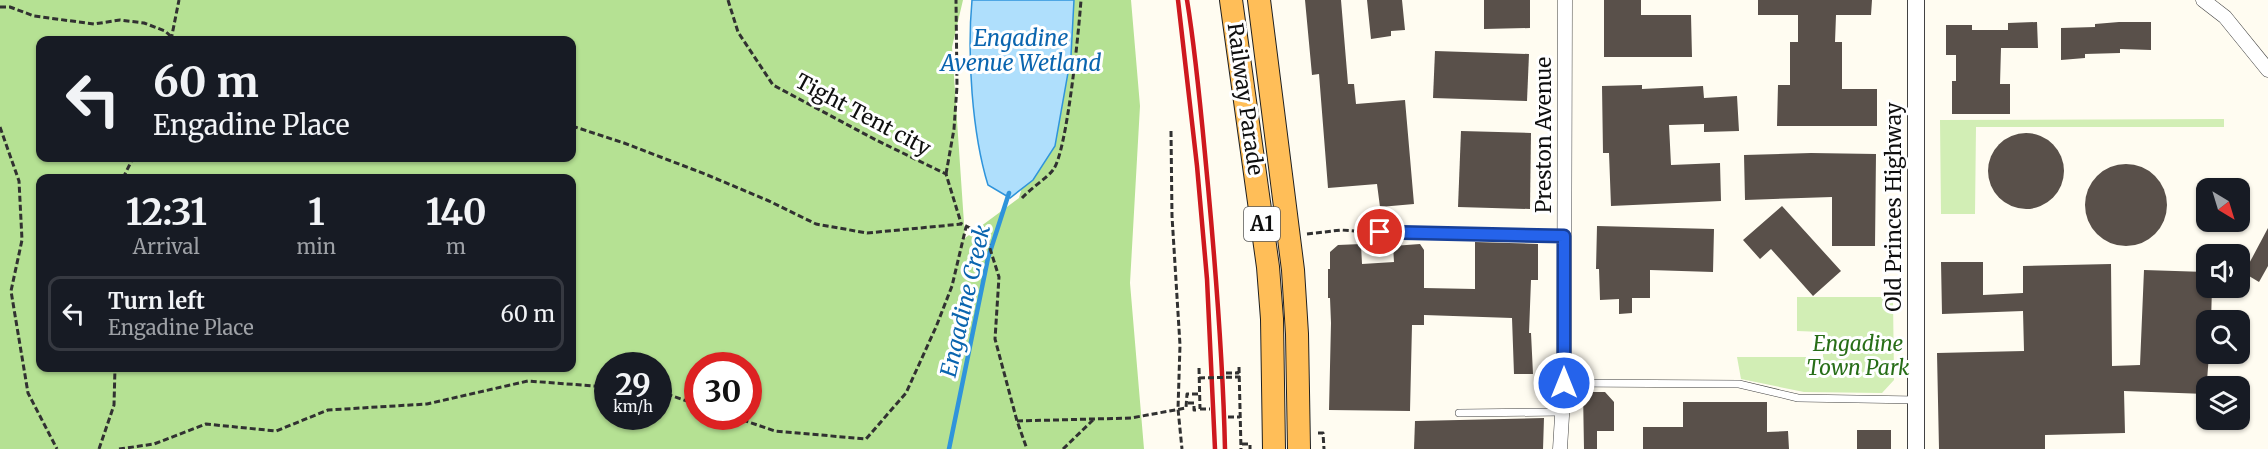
<!DOCTYPE html>
<style>
body{margin:0;font-family:Merriweather,serif;background:#20242c;color:#f1f3f6;height:100vh;display:flex;flex-direction:column;font-size:22px;white-space:nowrap}
*{box-sizing:border-box;margin:0}
p{font-size:20px;color:#9ea1a6}
.icon{flex:none;width:33px;height:33px;fill:none;stroke:currentColor;stroke-width:2;stroke-linecap:round;stroke-linejoin:round}
.map{position:relative;flex:1;overflow:hidden}
.side{position:absolute;left:36px;top:174px;width:540px;height:198px;display:flex;flex-direction:column;background:#171b24;border-radius:12px;box-shadow:0 2px 4px #0004}
.side>*{flex:none}
.banner{position:absolute;left:36px;top:36px;width:540px;height:126px;border-radius:12px;box-shadow:0 2px 4px #0004;background:#171b24;color:#f1f3f6;overflow:hidden}
.needle{width:39px;rotate:142deg}
.tools{position:absolute;left:2196px;top:178px;display:grid;gap:12px}
.tools a{display:grid;place-items:center;width:54px;height:54px;border-radius:12px;background:#171b24;box-shadow:0 2px 4px #0004;font-size:30px}
.speed{position:absolute;left:594px;top:352px;display:flex;gap:12px;font-size:30px;font-weight:700;text-align:center}
.speed>*{display:grid;place-content:center;width:78px;height:78px;border-radius:50%;background:#171b24;box-shadow:0 2px 4px #0004;line-height:1}
.speed small{font-size:15px;font-weight:400}
.speed .limit{border:9px solid #d22;background:#fff;color:#111}
.pin{position:absolute;display:grid;place-items:center;width:51px;height:51px;color:#fff;margin:-26px;border:3px solid #fff;border-radius:50%;box-shadow:0 2px 6px #0007}
.me{position:absolute;width:66px;margin:-33px;rotate:0deg;stroke-linejoin:round;filter:drop-shadow(0 0 4px #0008)}
.turn{display:flex;align-items:center;gap:21px;height:126px;padding:0 18px;font-size:27px}
.turn .icon{width:78px;height:78px;stroke-width:2.5}
.turn b{display:block;font-size:42px;line-height:51px}
.eta{display:flex;justify-content:space-evenly;align-items:center;height:102px;text-align:center}
.eta b{font-size:36px;font-weight:700;line-height:42px}
ul{padding:0;list-style:none}
li{display:flex;align-items:center;gap:18px;height:75px;margin:0 12px 9px;padding:0 6px;border:3px solid #363941;border-radius:12px}
li div{flex:1}
li b{display:block;font-size:22px}
li em{font-style:normal}
.map>svg:first-child{display:block}
.green{fill:#d2eeb5}
.forest{fill:#b5e193;fill-rule:evenodd}
.water{fill:#afdffc;stroke:#2f94db;stroke-width:1.5}
.lines{fill:none;stroke-linecap:round;stroke-linejoin:round}
.stream{stroke:#2f94db;stroke-width:4.5}
.building{fill:#59504a}
.service-casing{stroke:#424242;stroke-width:8}
.minor-casing{stroke:#424242;stroke-width:15}
.tertiary-casing{stroke:#424242;stroke-width:18}
.trunk-casing{stroke:#202020;stroke-width:24}
.path{stroke:#313131;stroke-width:3;stroke-dasharray:6 3;stroke-linecap:butt}
.service{stroke:#fff;stroke-width:7}
.minor{stroke:#fff;stroke-width:14}
.tertiary{stroke:#fff;stroke-width:16}
.trunk{stroke:#ffbe58;stroke-width:22}
.rail{stroke:#ce181e;stroke-width:4.5}
.path-bridge{stroke:#313131;stroke-width:3;stroke-dasharray:6 3;stroke-linecap:butt}
.route-casing{stroke:#184099;stroke-width:15}
.route{stroke:#2563eb;stroke-width:10}
.labels{text-anchor:middle;stroke-width:6;stroke-linejoin:round;paint-order:stroke}
.shield{fill:#fff;stroke:#575757;stroke-width:1.5}
.shield-label{font-size:20px;font-weight:bold;fill:#0f0f0f}
.street-label{font-size:21px;fill:#0f0f0f;stroke:#fff}
.park-label{font-size:21px;font-style:italic;fill:#286e18;stroke:#fff}
.water-label{font-size:22px;font-style:italic;fill:#0a65af;stroke:#fff}
</style>
<div class="map">
<svg width="2268" height="449" viewBox="0 0 2268 449">
<rect width="100%" height="100%" fill="#fffcf1"/>
<!-- green -->
<g class="green">
<path d="M 2224,119 L 2224,127 L 1976,127 L 1975,214 L 1941,214 L 1940,120 Z"/>
<path d="M 1797,297 L 1893,297 L 1894,380 L 1882,393 L 1804,392 L 1741,379 L 1737,357 L 1823,357 L 1823,332 L 1797,331 Z"/>
</g>
<!-- forest -->
<path class="forest" d="M 0,0 L 963,0 L 952,47 L 965,238 L 1019,198 L 1073,0 L 1131,0 L 1140,106 L 1130,283 L 1144,449 L 0,449 ZM 40,40 L 572,40 L 572,158 L 40,158 ZM 40,178 L 572,178 L 572,368 L 40,368 ZM 608,366 L 658,366 L 658,417 L 608,417 ZM 698,366 L 748,366 L 748,417 L 698,417 Z"/>
<!-- water -->
<path class="water" d="M 972,0 L 1074,0 L 1071,56 L 1055,146 L 1033,180 L 1010,198 L 988,185 C 972,133 967,55 972,0 Z"/>
<g class="lines">
<!-- stream -->
<path class="stream" d="M 949,449 L 988,258 L 1009,193"/>
</g>
<!-- building -->
<g class="building">
<path d="M 1305,0 L 1341,0 L 1348,84 L 1354,84 L 1356,104 L 1405,100 L 1414,204 L 1380,207 L 1377,184 L 1328,188 L 1319,74 L 1312,75 Z"/>
<path d="M 1367,0 L 1402,0 L 1405,30 L 1391,31 L 1391,36 L 1371,39 Z"/>
<path d="M 1484,0 L 1530,0 L 1530,28 L 1484,29 Z"/>
<path d="M 1604,0 L 1641,0 L 1641,15 L 1691,15 L 1692,57 L 1604,57 Z"/>
<path d="M 1758,0 L 1872,0 L 1871,15 L 1836,15 L 1835,42 L 1842,42 L 1842,89 L 1877,89 L 1877,126 L 1777,126 L 1778,85 L 1790,85 L 1790,42 L 1798,42 L 1798,15 L 1758,15 Z"/>
<path d="M 2037,22 L 2038,48 L 2001,48 L 2000,84 L 2010,84 L 2010,114 L 1952,114 L 1952,81 L 1956,81 L 1956,55 L 1946,55 L 1946,25 L 1972,25 L 1972,30 L 2008,30 L 2008,23 Z"/>
<path d="M 2119,22 L 2151,22 L 2151,50 L 2120,49 L 2120,53 L 2085,54 L 2085,58 L 2061,60 L 2061,28 L 2095,27 L 2095,24 Z"/>
<path d="M 1435,51 L 1529,54 L 1527,101 L 1433,98 Z"/>
<path d="M 1642,85 L 1642,89 L 1703,86 L 1704,98 L 1737,96 L 1739,131 L 1704,132 L 1704,124 L 1669,125 L 1671,165 L 1720,163 L 1721,201 L 1611,206 L 1609,153 L 1603,153 L 1602,86 Z"/>
<path d="M 1461,131 L 1531,133 L 1530,209 L 1458,207 Z"/>
<circle cx="2026" cy="171" r="38"/>
<path d="M 1811,153 L 1876,154 L 1875,246 L 1832,246 L 1832,197 L 1745,200 L 1744,155 Z"/>
<circle cx="2126" cy="205" r="41"/>
<path d="M 1782,206 L 1841,271 L 1813,296 L 1771,249 L 1760,259 L 1743,240 Z"/>
<path d="M 1597,226 L 1714,229 L 1713,272 L 1650,270 L 1650,298 L 1632,298 L 1632,313 L 1619,314 L 1619,299 L 1600,300 L 1599,269 L 1596,269 Z"/>
<path d="M 2268,228 L 2268,266 L 2259,282 L 2244,273 Z"/>
<path d="M 1475,242 L 1538,244 L 1538,280 L 1531,280 L 1529,333 L 1531,333 L 1533,374 L 1514,374 L 1512,318 L 1424,315 L 1424,325 L 1412,325 L 1410,411 L 1329,410 L 1331,323 L 1330,298 L 1328,298 L 1328,269 L 1330,269 L 1330,252 L 1338,245 L 1361,244 L 1362,264 L 1394,262 L 1393,246 L 1420,244 L 1424,250 L 1424,288 L 1475,289 Z"/>
<path d="M 1941,262 L 1983,262 L 1983,295 L 2023,293 L 2023,266 L 2111,264 L 2112,366 L 2140,365 L 2144,270 L 2206,272 L 2206,288 L 2212,288 L 2211,321 L 2206,321 L 2206,354 L 2209,354 L 2206,394 L 2124,391 L 2125,433 L 2045,435 L 2045,449 L 1939,449 L 1937,353 L 2024,351 L 2023,311 L 1942,314 Z"/>
<path d="M 1583,392 L 1605,392 L 1614,402 L 1614,431 L 1597,431 L 1597,449 L 1584,449 Z"/>
<path d="M 1683,402 L 1767,402 L 1767,432 L 1788,431 L 1789,449 L 1643,449 L 1643,427 L 1683,427 Z"/>
<path d="M 1544,418 L 1543,449 L 1414,449 L 1415,421 Z"/>
<rect x="1857" y="430" width="34" height="19"/>
</g>
<g class="lines">
<defs>
<g id="service">
<path d="M 1380,232 L 1564,236"/>
<path d="M 1564,383 L 1739,384 L 1798,398 L 1917,400"/>
<path d="M 1459,413 L 1563,412"/>
</g>
<g id="minor">
<path d="M 2203,0 L 2225,17 L 2268,70"/>
<path d="M 1560,449 L 1564,383 L 1565,0"/>
</g>
<path id="tertiary" d="M 1916,449 L 1916,0"/>
<g id="trunk">
<path d="M 1231,0 L 1268,267 L 1272,319 L 1274,449"/>
<path d="M 1259,0 L 1293,270 L 1297,334 L 1299,449"/>
</g>
</defs>
<!-- service casing -->
<use href="#service" class="service-casing"/>
<!-- minor casing -->
<use href="#minor" class="minor-casing"/>
<!-- tertiary casing -->
<use href="#tertiary" class="tertiary-casing"/>
<!-- trunk casing -->
<use href="#trunk" class="trunk-casing"/>
<!-- path -->
<g class="path">
<path d="M 728,0 L 738,32 L 773,85 L 876,140 L 946,174 L 961,223"/>
<path d="M 0,7 L 10,7 L 34,16 L 94,24 L 120,20 L 144,23 L 165,31 L 175,40"/>
<path d="M 171,40 L 179,0"/>
<path d="M 572,126 L 624,143 L 705,174 L 769,201 L 816,224 L 867,233 L 962,224 L 986,236 L 999,277 L 995,339 L 1017,421 L 1027,449"/>
<path d="M 0,127 L 19,181 L 22,240 L 11,291 L 28,393 L 57,449"/>
<path d="M 1171,131 L 1172,216 L 1180,345 L 1178,409 L 1182,449"/>
<path d="M 946,174 L 954,129 L 957,86 L 956,0"/>
<path d="M 123,178 L 133,158"/>
<path d="M 1022,198 C 1031,188 1046,179 1053,170 C 1067,153 1079,28 1081,0"/>
<path d="M 1307,234 L 1341,230 L 1369,232"/>
<path d="M 1239,367 L 1241,449"/>
<path d="M 1199,368 L 1200,409"/>
<path d="M 1226,373 L 1238,373 L 1238,371"/>
<path d="M 658,391 L 698,405"/>
<path d="M 1188,403 L 1194,403 L 1194,410 L 1199,410"/>
<path d="M 1200,409 L 1210,409"/>
<path d="M 734,417 L 775,431 L 866,439 L 906,393 L 936,327 L 952,286 L 966,227"/>
<path d="M 1228,417 L 1240,417"/>
<path d="M 1017,421 L 1131,418 L 1186,408 L 1187,394 L 1198,394"/>
<path d="M 1318,433 L 1323,433 L 1324,449"/>
<path d="M 1242,444 L 1250,444 L 1250,449"/>
<path d="M 99,449 L 114,405 L 115,368"/>
<path d="M 119,449 L 154,444 L 206,424 L 276,431 L 328,410 L 427,404 L 528,381 L 608,387"/>
<path d="M 1063,449 L 1093,420"/>
</g>
<!-- service -->
<use href="#service" class="service"/>
<!-- minor -->
<use href="#minor" class="minor"/>
<!-- tertiary -->
<use href="#tertiary" class="tertiary"/>
<!-- trunk -->
<use href="#trunk" class="trunk"/>
<!-- rail -->
<g class="rail">
<path d="M 1178,0 L 1197,166 L 1207,279 L 1215,449"/>
<path d="M 1187,0 C 1197,61 1202,124 1208,186 C 1216,273 1223,361 1225,449"/>
</g>
<!-- path-bridge -->
<path class="path-bridge" d="M 1199,378 L 1240,377"/>
</g>
<g class="lines">
<defs>
<path id="route" d="M 1380,232 L 1564,236 L 1564,383"/>
</defs>
<!-- route casing -->
<use href="#route" class="route-casing"/>
<!-- route -->
<use href="#route" class="route"/>
</g>
<g class="labels">
<!-- shield labels -->
<rect class="shield" x="1244" y="207" width="36" height="34" rx="4.5"/>
<g class="shield-label">
<text x="1262" y="231">A1</text>
</g>
<!-- street labels -->
<g class="street-label">
<text transform="translate(1245 99) rotate(82)" y="7">Railway Parade</text>
<text transform="translate(863 115) rotate(28)" y="7">Tight Tent city</text>
<text transform="translate(1544 135) rotate(-90)" y="7">Preston Avenue</text>
<text transform="translate(1894 207) rotate(-90)" y="7">Old Princes Highway</text>
</g>
<!-- park labels -->
<g class="park-label">
<text x="1858" y="351">Engadine<tspan x="1858" dy="24">Town Park</tspan></text>
</g>
<!-- water labels -->
<g class="water-label">
<text x="1021" y="46">Engadine<tspan x="1021" dy="25">Avenue Wetland</tspan></text>
<text transform="translate(965 301) rotate(-77)" y="8">Engadine Creek</text>
</g>
</g>
</svg>
<div class="tools">
<a><svg class="needle" viewBox="-14 -14 28 28"><path d="M0-13l5 13h-10z" fill="#e53935"/><path d="M0 13l5-13h-10z" fill="#9ea1a6"/></svg></a>
<a><svg class="icon" aria-label="sound" viewBox="0 0 24 24"><path d="M4 9h4l5-4v14l-5-4H4zM17 9q2 3 0 6"/></svg></a>
<a><svg class="icon" aria-label="search" viewBox="0 0 24 24"><circle cx="10" cy="10" r="6"/><path d="M15 15l6 6"/></svg></a>
<a><svg class="icon" aria-label="layers" viewBox="0 0 24 24"><path d="M12 4l9 5-9 5-9-5zM3 14l9 5 9-5"/></svg></a>
</div>
<div class="speed"><div>29<small>km/h</small></div><div class="limit">30</div></div>
<div class="pin" style="left:1380px;top:232px;background:#d93025"><svg class="icon" aria-label="arrive" viewBox="0 0 24 24"><path d="M6 21V4h12l-3 4 3 4H6"/></svg></div>
<svg class="me" style="left:1564px;top:383px" viewBox="-20 -20 40 40"><circle r="17" fill="#2563eb" stroke="#fff" stroke-width="3"/><path d="M0-11L8 9 0 5-8 9z" fill="#fff"/></svg>
<div class="banner">
<div class="turn"><svg class="icon" aria-label="left" viewBox="0 0 24 24"><path d="M17 20v-9H6M10 6l-5 5 5 5"/></svg><div><b>60 m</b>Engadine Place</div></div>
</div>
<section class="side">
<div class="eta">
<div><b>12:31</b><p>Arrival</p></div>
<div><b>1</b><p>min</p></div>
<div><b>140</b><p>m</p></div>
</div>
<ul>
<li><svg class="icon" aria-label="left" viewBox="0 0 24 24"><path d="M17 20v-9H6M10 6l-5 5 5 5"/></svg><div><b>Turn left</b><p>Engadine Place</p></div><em>60 m</em></li>
</ul>
</section>
</div>
